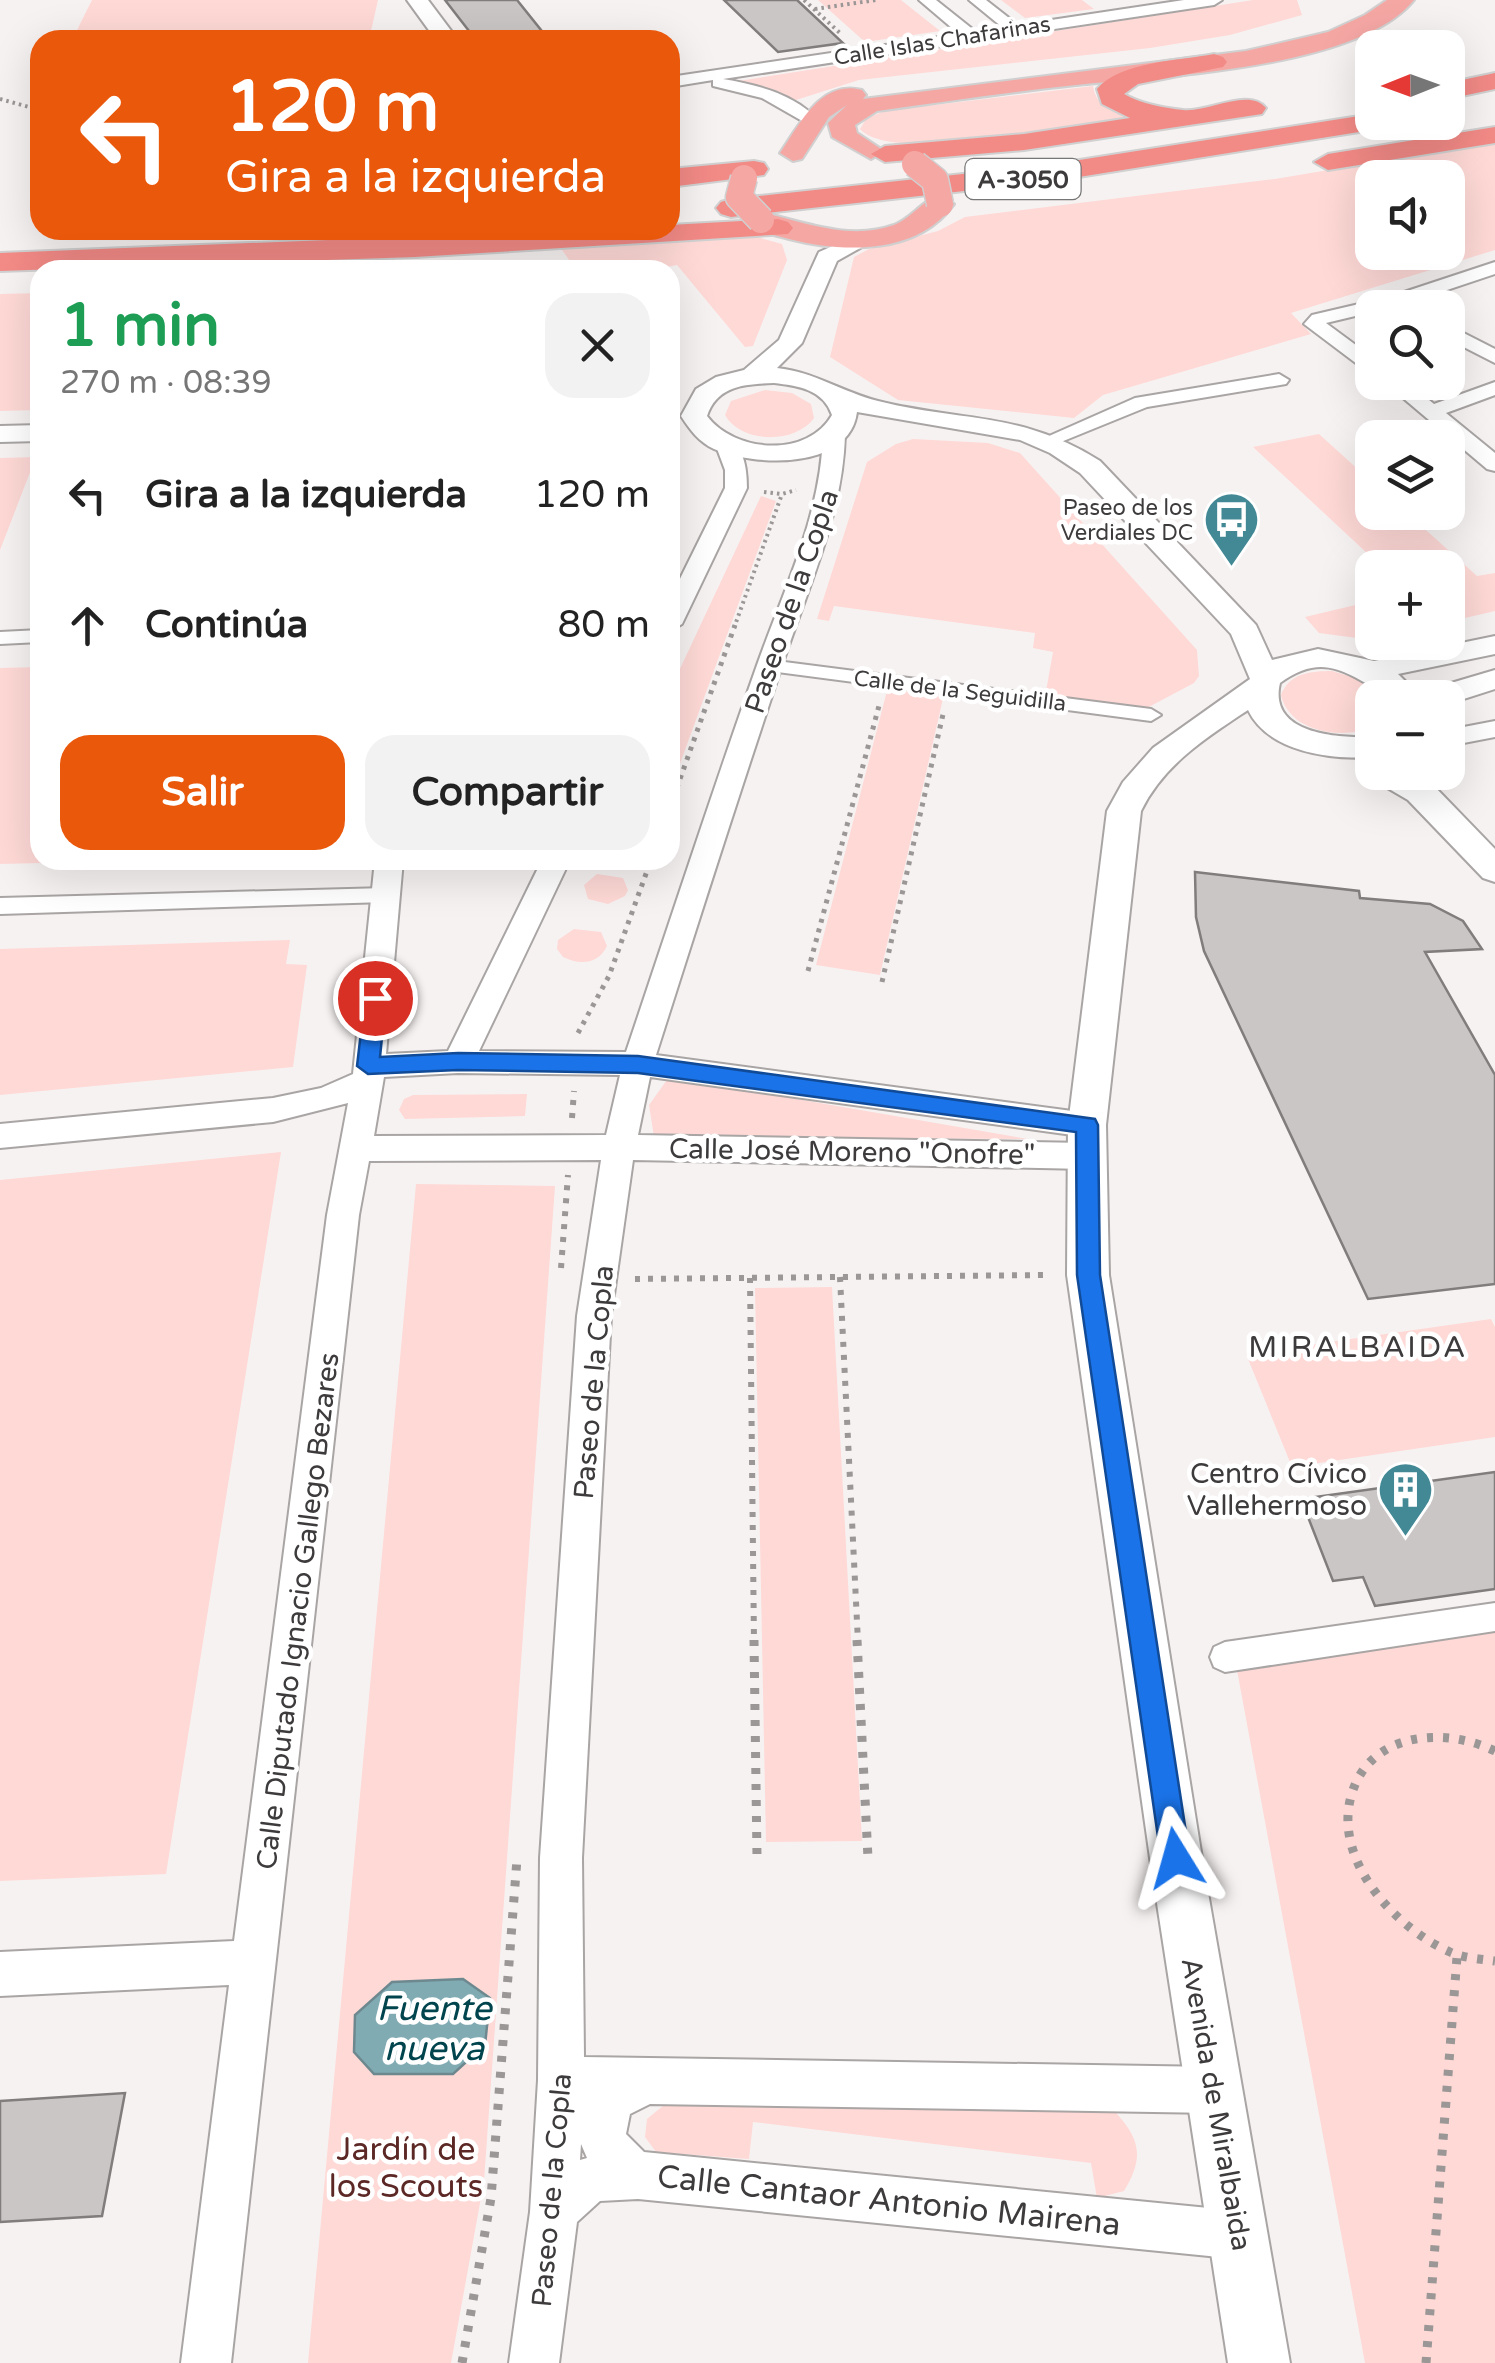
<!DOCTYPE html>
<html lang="es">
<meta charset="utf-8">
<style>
body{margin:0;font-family:"Varela Round",sans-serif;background:#f2f2f2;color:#222;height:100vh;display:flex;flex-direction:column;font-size:38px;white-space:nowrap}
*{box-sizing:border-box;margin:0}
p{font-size:32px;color:#767676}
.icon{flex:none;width:55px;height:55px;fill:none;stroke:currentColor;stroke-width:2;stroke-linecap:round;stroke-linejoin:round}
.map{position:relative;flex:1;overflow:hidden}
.panel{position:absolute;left:30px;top:260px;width:650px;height:610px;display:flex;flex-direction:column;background:#fff;border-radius:30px;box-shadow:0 10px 40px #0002}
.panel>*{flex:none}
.hud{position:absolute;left:30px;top:30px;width:650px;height:210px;border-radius:30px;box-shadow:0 10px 40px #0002;background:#ea580c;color:#fff;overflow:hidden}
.needle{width:65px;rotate:269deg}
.buttons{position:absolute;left:1355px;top:30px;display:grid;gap:20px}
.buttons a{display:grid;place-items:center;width:110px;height:110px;border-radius:20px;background:#fff;box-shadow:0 10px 40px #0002;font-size:50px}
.pin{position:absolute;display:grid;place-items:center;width:85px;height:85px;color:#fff;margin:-42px;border:5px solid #fff;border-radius:50%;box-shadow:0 2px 10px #0007}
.me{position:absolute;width:110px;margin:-55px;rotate:352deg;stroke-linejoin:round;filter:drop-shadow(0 0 8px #0008)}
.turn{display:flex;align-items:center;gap:35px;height:210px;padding:0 30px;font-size:45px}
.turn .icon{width:130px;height:130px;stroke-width:2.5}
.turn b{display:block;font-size:70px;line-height:85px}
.round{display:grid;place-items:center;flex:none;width:105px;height:105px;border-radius:30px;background:#f2f2f2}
.head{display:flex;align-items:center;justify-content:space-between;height:170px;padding:0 30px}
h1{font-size:60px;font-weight:700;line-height:75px;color:#1e9e55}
.action{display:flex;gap:20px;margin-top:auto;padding:20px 30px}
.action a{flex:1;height:115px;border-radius:30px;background:#ea580c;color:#fff;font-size:40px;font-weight:700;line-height:115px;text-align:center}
.action a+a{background:#f2f2f2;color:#222}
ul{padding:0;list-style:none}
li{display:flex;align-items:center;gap:30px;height:130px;padding:0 30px}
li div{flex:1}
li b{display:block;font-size:38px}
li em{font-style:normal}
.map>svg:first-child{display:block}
.green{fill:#fed9d6;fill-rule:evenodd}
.water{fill:#81abb3;stroke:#6d898f;stroke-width:2.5}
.building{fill:#cac6c5;stroke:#817d7d;stroke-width:2.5}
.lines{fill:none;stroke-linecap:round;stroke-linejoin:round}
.pedestrian-casing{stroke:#a9a5a4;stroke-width:4}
.minor-casing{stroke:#a9a5a4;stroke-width:4}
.tertiary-casing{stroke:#a9a5a4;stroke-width:4}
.secondary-casing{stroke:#a9a5a4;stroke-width:4}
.primary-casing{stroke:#d0d0d0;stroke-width:4}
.trunk-casing{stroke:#d0d0d0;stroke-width:4}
.path-far3{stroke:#9b9797;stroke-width:4;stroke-dasharray:2.5 4;stroke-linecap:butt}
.path-far2{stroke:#9b9797;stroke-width:5;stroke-dasharray:4 6;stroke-linecap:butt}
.path-far1{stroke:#9b9797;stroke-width:6;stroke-dasharray:5 8;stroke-linecap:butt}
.path{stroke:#9b9797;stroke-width:9;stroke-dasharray:6 10;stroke-linecap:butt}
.pedestrian{fill:#fff;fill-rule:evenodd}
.minor{fill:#fff;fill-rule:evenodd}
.tertiary{fill:#fff;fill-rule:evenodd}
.secondary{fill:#fff;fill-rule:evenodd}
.primary{fill:#f5a7a4;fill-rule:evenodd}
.trunk{fill:#f28a86;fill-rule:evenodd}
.primary-bridge-casing{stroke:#d0d0d0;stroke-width:29;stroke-linecap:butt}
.primary-bridge{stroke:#f5a7a4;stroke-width:26}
.route{fill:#1a73e8;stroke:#114b97;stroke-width:2.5}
.labels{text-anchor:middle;stroke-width:9;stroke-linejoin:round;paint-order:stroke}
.far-street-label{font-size:22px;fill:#3d3b3b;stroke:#fff}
.far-poi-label{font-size:22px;fill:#3d3b3b;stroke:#fff;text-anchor:end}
.shield{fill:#fff;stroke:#777676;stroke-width:2.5}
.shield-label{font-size:25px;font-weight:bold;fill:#3d3b3b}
.street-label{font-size:28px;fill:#3d3b3b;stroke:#fff}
.poi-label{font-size:28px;fill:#3d3b3b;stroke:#fff;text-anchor:end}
.neighbourhood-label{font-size:30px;letter-spacing:2.5px;fill:#3d3b3b;stroke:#fff}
.near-park-label{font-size:32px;fill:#5c2826;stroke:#fff}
.near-street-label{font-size:32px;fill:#3d3b3b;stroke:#fff}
.near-water-label{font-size:35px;font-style:italic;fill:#00444d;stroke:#fff}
</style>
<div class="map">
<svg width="1495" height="2363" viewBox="0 0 1495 2363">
<rect width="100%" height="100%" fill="#f7f2f2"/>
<!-- green -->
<g class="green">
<path d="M 92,0 L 378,0 L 369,40 L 72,40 Z"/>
<path d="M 818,0 L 901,0 L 940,31 L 865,42 Z"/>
<path d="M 1001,0 L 1082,0 L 1094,9 L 1025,18 Z"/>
<path d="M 1253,0 L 1297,0 L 1302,15 L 1230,35 L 1150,48 L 859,80 L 796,100 L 762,87 L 732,82 Z"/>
<path d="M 1093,86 C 1096,107 1114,112 1132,119 C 1083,126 891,165 860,129 L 866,119 L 884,111 Z"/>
<path d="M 1495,142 L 1495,250 L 1291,313 L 1311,334 L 1103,395 L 1074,418 L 898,400 L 830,357 L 854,257 L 869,249 L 938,231 L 965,217 L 1275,179 ZM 1372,178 L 1448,178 L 1448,252 L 1372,252 Z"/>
<path d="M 750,235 L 782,244 L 787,260 L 753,346 L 745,347 L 677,265 L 651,270 L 576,270 L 560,247 Z"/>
<path d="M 40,293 L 40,410 L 0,411 L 0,294 Z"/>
<path d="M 765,390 L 792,393 L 811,404 L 814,418 C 796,444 741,444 725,415 L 731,401 Z"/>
<path d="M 1319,434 L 1372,482 L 1372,512 L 1407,513 L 1477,576 L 1495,573 L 1495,611 L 1448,622 L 1448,568 L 1382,567 L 1253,447 Z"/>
<path d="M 913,439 L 988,443 L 1020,453 L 1197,650 L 1199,676 L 1194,683 L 1145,709 L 1045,697 L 1053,652 L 1033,648 L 1035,633 L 834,606 L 829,621 L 817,619 L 867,462 L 896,444 Z"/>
<path d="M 36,457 L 0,550 L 0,458 Z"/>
<path d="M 761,496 L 776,501 L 670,791 L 670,690 Z"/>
<path d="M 1372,601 L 1372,640 L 1319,633 L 1305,617 Z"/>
<path d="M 40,667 L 40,860 L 167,860 L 0,864 L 0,668 Z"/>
<path d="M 1332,671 L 1362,680 L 1381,696 L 1372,698 L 1372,728 C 1342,739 1290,733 1281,695 C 1289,673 1311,671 1332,671 Z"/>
<path d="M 888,687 L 944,694 L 880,975 L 816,965 Z"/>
<path d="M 597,874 L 623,878 L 628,890 L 625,896 L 608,904 L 588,899 L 584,885 Z"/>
<path d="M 574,929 L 601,932 L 607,946 C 598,965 579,965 563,957 L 557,949 L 558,940 Z"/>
<path d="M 290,940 L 286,964 L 307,965 L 293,1067 L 0,1095 L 0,949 Z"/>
<path d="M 669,1077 L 1028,1139 L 654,1137 L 649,1105 Z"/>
<path d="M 527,1094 L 525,1116 L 405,1119 L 399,1110 L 404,1099 L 413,1095 Z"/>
<path d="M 281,1152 L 166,1874 L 0,1881 L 0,1180 Z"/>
<path d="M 416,1184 L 555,1186 L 484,2181 L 451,2363 L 308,2363 Z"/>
<path d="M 832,1287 L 862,1841 L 766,1842 L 755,1288 Z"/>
<path d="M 1491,1319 L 1495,1327 L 1495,1437 L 1292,1467 L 1246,1354 Z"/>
<path d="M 1495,1632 L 1495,2363 L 1365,2363 L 1237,1670 Z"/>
<path d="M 664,2105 L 1109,2105 C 1138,2136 1147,2153 1124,2191 L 1097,2198 L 1091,2163 L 753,2122 L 749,2159 L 656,2152 L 645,2137 L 647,2119 Z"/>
</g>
<!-- water -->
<path class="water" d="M 463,1979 L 490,1998 L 485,2045 L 453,2074 L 374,2074 L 354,2052 L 355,2015 L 392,1982 Z"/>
<!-- building -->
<g class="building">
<path d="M 445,0 L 517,0 L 545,35 L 476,40 Z"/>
<path d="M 724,0 L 797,0 L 843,43 L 778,52 Z"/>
<path d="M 1195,872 L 1359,891 L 1360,898 L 1430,904 L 1463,921 L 1482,949 L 1425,952 L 1495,1075 L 1495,1284 L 1368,1299 L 1204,951 L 1196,917 Z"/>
<path d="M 1495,1472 L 1495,1589 L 1375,1606 L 1363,1577 L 1333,1581 L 1301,1499 Z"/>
<path d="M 125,2093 L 102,2216 L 0,2222 L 0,2101 Z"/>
</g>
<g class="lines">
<defs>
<g id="pedestrian">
<path d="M 40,630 L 40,642 L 0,644 L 0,632 Z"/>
<path d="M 769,660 L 1151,709 L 1161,715 L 1151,721 L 762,670 L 759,666 Z"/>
<path d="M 386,888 L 397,895 L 386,902 L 0,914 L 0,898 Z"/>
<path d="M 1495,1603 L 1495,1631 L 1225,1672 L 1214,1667 L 1210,1657 L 1214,1647 L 1225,1642 Z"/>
</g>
<g id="minor">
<path d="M 919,0 L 936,0 L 975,31 L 1002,27 L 969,0 L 986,0 L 1018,25 L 1184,0 L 1222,0 L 1214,5 L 723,79 C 758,85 795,94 819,121 L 811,126 L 762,98 L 713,86 L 713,80 L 670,87 L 670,77 L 959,34 Z"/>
<path d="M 1495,262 L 1495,274 L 1402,305 L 1372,308 L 1372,312 L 1326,323 L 1372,357 L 1372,372 L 1365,370 L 1304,324 L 1312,315 L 1389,297 Z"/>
<path d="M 1448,325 L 1495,349 L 1495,363 L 1448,339 Z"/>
<path d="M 1279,374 L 1289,380 L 1286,384 L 1147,407 L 1051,446 L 1040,440 L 1135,398 Z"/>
<path d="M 1384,382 L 1407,382 L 1434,404 L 1495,382 L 1495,395 L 1446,413 L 1495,453 L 1495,471 L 1487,469 Z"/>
<path d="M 834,428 L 845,434 C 843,517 806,591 781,669 C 738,797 697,926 656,1055 L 1087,1113 L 1098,1116 L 1103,1125 L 1098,1134 L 1087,1137 L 650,1077 L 638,1135 L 1086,1143 L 1097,1147 L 1102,1156 L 1097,1165 L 1086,1169 L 633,1160 L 611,1316 L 582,1858 L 584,2057 L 1214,2067 L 1230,2074 L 1237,2090 L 1230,2106 L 1214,2113 L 650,2104 L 630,2114 L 626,2134 L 644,2152 L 1239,2211 L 1256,2218 L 1263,2235 L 1256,2252 L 1239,2259 L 638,2199 L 600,2201 L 577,2222 L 559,2363 L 509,2363 L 530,2212 L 538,2080 L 540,1858 L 577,1316 L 601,1160 L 369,1161 L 359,1215 L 231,2363 L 181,2363 L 229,1985 L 0,1996 L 0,1952 L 234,1941 L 327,1215 L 348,1103 L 273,1122 L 0,1148 L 0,1124 L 273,1098 L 321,1088 L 353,1074 L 375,860 L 403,860 L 386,1054 L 448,1051 L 542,860 L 570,860 L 479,1051 L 626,1052 C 669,924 711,795 756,668 C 783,591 821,516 823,434 ZM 458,1073 L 620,1075 L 606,1135 L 374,1136 L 384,1077 ZM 581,2144 L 587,2158 L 580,2160 Z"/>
<path d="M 727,440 C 745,445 747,472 747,488 L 682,624 L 670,631 L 670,599 L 725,488 L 725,470 L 716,446 Z"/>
<path d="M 1495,721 L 1495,737 L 1448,746 L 1448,730 Z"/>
</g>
<g id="tertiary">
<path d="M 867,231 L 878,238 L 837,261 L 802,343 L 777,368 C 815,372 842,392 878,401 C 962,422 1021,411 1100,461 L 1256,625 L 1272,660 L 1318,649 L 1374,661 L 1495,636 L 1495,654 L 1398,674 L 1420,696 L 1424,691 L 1495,670 L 1495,689 L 1448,704 L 1448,698 C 1431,698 1399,703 1386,695 C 1347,673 1323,651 1280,683 C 1268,734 1336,738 1372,737 L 1372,757 C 1331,760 1268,752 1248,710 C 1206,738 1164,764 1141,811 L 1106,1125 L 1109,1275 L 1202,1858 L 1290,2363 L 1228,2363 L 1150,1858 L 1067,1275 L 1068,1125 L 1107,811 L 1123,782 L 1153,748 L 1250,679 L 1231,634 L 1080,473 L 1050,453 L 1020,440 L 857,412 C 850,470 755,467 714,449 C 699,442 690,430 681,416 L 696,389 L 716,377 L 744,370 L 779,340 L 819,252 ZM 774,383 C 798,386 823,389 832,415 C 808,458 735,453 707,416 C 717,385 746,384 774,383 Z"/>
<path d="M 40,425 L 40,441 L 0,442 L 0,426 Z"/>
<path d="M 1372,765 L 1372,772 L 1410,772 L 1432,784 L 1495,849 L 1495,882 L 1483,878 L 1408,800 L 1372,779 L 1368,772 Z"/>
</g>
<path id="secondary" d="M 407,0 L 428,0 L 458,40 L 436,40 Z"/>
<g id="primary">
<path d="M 1387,0 L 1414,0 C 1358,69 1161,76 1076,85 C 1010,92 943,102 877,111 L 855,125 L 857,133 L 884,151 L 871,159 L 832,137 L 828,123 L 847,105 L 829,117 L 802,159 L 793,161 L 780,153 C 799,126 820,79 862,90 L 866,95 L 863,99 L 1246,51 L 1328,32 L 1365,15 Z"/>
<path d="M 940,196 L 954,204 C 918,255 844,253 789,239 C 774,235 756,232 747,220 L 761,212 C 804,222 849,241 894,225 C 912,218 922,200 940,196 Z"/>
</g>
<g id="trunk">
<path d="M 1214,54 L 1223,57 L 1227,62 L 1223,67 L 1138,84 L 1124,94 C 1141,104 1165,108 1183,110 C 1207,113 1249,87 1266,108 L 1262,114 L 1024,150 L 885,162 L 871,154 L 885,146 L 1024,134 L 1130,118 L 1102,104 L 1097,89 C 1120,61 1180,61 1214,54 Z"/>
<path d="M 1495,73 L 1495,89 L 1448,99 L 1448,83 Z"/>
<path d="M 1372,114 L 1372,122 L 1387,122 L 1384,128 L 1054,181 L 731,217 L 721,214 L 716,208 L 721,202 L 731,199 L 1054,164 Z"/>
<path d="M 1495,127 L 1495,143 L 1328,170 L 1314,162 L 1328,154 Z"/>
<path d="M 754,161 L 764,163 L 768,169 L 764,175 L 670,187 L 670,169 Z"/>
<path d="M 778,219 L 788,222 L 793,228 L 788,234 L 415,257 L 0,271 L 0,253 L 579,230 L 670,230 L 670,225 Z"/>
</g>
</defs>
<!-- pedestrian casing -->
<use href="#pedestrian" class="pedestrian-casing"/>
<!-- minor casing -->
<use href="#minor" class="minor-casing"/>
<!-- tertiary casing -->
<use href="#tertiary" class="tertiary-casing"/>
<!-- secondary casing -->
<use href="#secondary" class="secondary-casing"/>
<!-- primary casing -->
<use href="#primary" class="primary-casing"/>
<!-- trunk casing -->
<use href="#trunk" class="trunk-casing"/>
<!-- path-far3 -->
<g class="path-far3">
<path d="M 804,0 L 840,33"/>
<path d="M 815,9 L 876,0"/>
<path d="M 0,99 L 40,110"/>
<path d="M 764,492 L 782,494 L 796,490"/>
<path d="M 734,628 L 782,494"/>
</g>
<!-- path-far2 -->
<g class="path-far2">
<path d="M 670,807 L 735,625"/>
<path d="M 808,971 L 880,702"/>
<path d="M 882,982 L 944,710"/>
<path d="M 578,1033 L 609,976 L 651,860"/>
</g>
<!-- path-far1 -->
<g class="path-far1">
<path d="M 572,1118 L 574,1091"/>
<path d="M 561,1268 L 568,1175"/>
<path d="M 840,1277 L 858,1642"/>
<path d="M 750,1278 L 754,1642"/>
<path d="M 635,1279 L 1048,1275"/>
</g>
<!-- path -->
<g class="path">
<path d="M 754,1640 L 757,1857"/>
<path d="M 857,1640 L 868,1858"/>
<path d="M 1495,1751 C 1446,1727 1371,1731 1352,1793 C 1331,1859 1395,1928 1450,1952 C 1463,1958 1480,1959 1495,1961"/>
<path d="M 462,2363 L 491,2198 L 517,1859"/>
<path d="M 1426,2363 L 1457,1957"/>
</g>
<!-- pedestrian -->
<use href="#pedestrian" class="pedestrian"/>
<!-- minor -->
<use href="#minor" class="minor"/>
<!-- tertiary -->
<use href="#tertiary" class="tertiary"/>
<!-- secondary -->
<use href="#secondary" class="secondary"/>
<!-- primary -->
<use href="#primary" class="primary"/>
<!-- trunk -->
<use href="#trunk" class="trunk"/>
<defs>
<g id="primary-bridge">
<path d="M 915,164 L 935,180 L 940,204"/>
<path d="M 744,178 L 739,197 L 761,220"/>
</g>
</defs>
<!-- primary-bridge casing -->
<use href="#primary-bridge" class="primary-bridge-casing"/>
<!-- primary-bridge -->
<use href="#primary-bridge" class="primary-bridge"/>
</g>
<!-- route -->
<path class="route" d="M 375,990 L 386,998 L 380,1057 L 458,1053 L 638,1056 L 1095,1119 L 1098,1125 L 1100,1275 L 1190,1858 L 1186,1869 L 1176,1873 L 1165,1869 L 1161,1858 L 1077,1275 L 1076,1132 L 638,1073 L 458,1070 L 368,1074 L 357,1066 L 365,998 Z"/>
<!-- icons -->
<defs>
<symbol id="bus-pin" viewBox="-11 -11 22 30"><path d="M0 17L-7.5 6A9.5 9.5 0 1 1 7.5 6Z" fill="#438995" stroke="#fff"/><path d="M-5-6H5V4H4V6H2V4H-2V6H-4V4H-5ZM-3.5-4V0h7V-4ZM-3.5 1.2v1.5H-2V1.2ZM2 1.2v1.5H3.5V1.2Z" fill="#fff"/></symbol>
<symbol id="building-pin" viewBox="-11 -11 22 30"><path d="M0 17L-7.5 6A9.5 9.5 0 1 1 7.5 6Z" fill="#438995" stroke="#fff"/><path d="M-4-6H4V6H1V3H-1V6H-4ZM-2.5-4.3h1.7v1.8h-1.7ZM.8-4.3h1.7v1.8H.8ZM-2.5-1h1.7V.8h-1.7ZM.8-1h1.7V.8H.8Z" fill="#fff"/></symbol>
</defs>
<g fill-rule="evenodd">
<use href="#bus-pin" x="1200" y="488" width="63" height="86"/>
<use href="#building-pin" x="1374" y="1458" width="63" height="86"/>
</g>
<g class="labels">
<!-- far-street labels -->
<g class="far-street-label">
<text transform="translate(942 40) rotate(-9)" y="8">Calle Islas Chafarinas</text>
<text transform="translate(960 690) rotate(7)" y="8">Calle de la Seguidilla</text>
</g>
<!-- far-poi labels -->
<g class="far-poi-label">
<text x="1193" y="515">Paseo de los<tspan x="1193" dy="25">Verdiales DC</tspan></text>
</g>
<!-- shield labels -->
<rect class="shield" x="965.5" y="159" width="115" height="40" rx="8"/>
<g class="shield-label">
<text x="1023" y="188">A-3050</text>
</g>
<!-- street labels -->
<g class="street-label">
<text transform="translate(791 601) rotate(-71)" y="10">Paseo de la Copla</text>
<text transform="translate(852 1151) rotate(1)" y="10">Calle José Moreno "Onofre"</text>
<text transform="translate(593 1382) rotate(-85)" y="10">Paseo de la Copla</text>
<text transform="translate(297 1611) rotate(-83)" y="10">Calle Diputado Ignacio Gallego Bezares</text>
<text transform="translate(1217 2104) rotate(80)" y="10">Avenida de Miralbaida</text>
<text transform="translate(551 2190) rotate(-85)" y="10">Paseo de la Copla</text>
</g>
<!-- poi labels -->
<g class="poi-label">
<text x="1367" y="1483">Centro Cívico<tspan x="1367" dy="32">Vallehermoso</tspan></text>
</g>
<!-- neighbourhood labels -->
<g class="neighbourhood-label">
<text x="1358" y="1357">MIRALBAIDA</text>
</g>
<!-- near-park labels -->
<g class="near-park-label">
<text x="406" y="2160">Jardín de<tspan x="406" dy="37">los Scouts</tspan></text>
</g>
<!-- near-street labels -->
<g class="near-street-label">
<text transform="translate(889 2200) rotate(6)" y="11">Calle Cantaor Antonio Mairena</text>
</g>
<!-- near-water labels -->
<g class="near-water-label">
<text x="434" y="2020">Fuente<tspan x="434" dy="40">nueva</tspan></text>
</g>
</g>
</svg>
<div class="buttons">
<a><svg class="needle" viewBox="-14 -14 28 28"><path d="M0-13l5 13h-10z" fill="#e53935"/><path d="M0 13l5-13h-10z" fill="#767676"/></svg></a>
<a><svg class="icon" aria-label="sound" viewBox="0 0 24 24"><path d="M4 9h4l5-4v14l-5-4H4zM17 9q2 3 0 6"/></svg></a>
<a><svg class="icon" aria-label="search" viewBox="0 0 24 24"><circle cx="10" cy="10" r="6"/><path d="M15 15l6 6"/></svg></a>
<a><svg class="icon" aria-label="layers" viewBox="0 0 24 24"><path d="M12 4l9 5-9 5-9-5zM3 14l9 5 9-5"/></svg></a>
<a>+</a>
<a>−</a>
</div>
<div class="pin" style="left:375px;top:998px;background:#d93025"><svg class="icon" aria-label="arrive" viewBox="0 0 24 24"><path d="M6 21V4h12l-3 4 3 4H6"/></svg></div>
<svg class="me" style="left:1176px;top:1858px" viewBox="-20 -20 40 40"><path d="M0-17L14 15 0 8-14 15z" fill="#1a73e8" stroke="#fff" stroke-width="4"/></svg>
<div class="hud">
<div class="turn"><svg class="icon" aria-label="left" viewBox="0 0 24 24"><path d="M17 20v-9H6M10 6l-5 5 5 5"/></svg><div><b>120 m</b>Gira a la izquierda</div></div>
</div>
<section class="panel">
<div class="head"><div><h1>1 min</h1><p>270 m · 08:39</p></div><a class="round"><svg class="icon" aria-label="close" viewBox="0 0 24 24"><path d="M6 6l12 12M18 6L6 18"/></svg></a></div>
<ul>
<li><svg class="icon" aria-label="left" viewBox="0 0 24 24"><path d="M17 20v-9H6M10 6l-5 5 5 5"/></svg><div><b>Gira a la izquierda</b></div><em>120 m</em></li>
<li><svg class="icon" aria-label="ahead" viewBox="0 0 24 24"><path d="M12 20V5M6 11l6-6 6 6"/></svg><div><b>Continúa</b></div><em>80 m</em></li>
</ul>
<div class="action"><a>Salir</a><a>Compartir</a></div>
</section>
</div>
